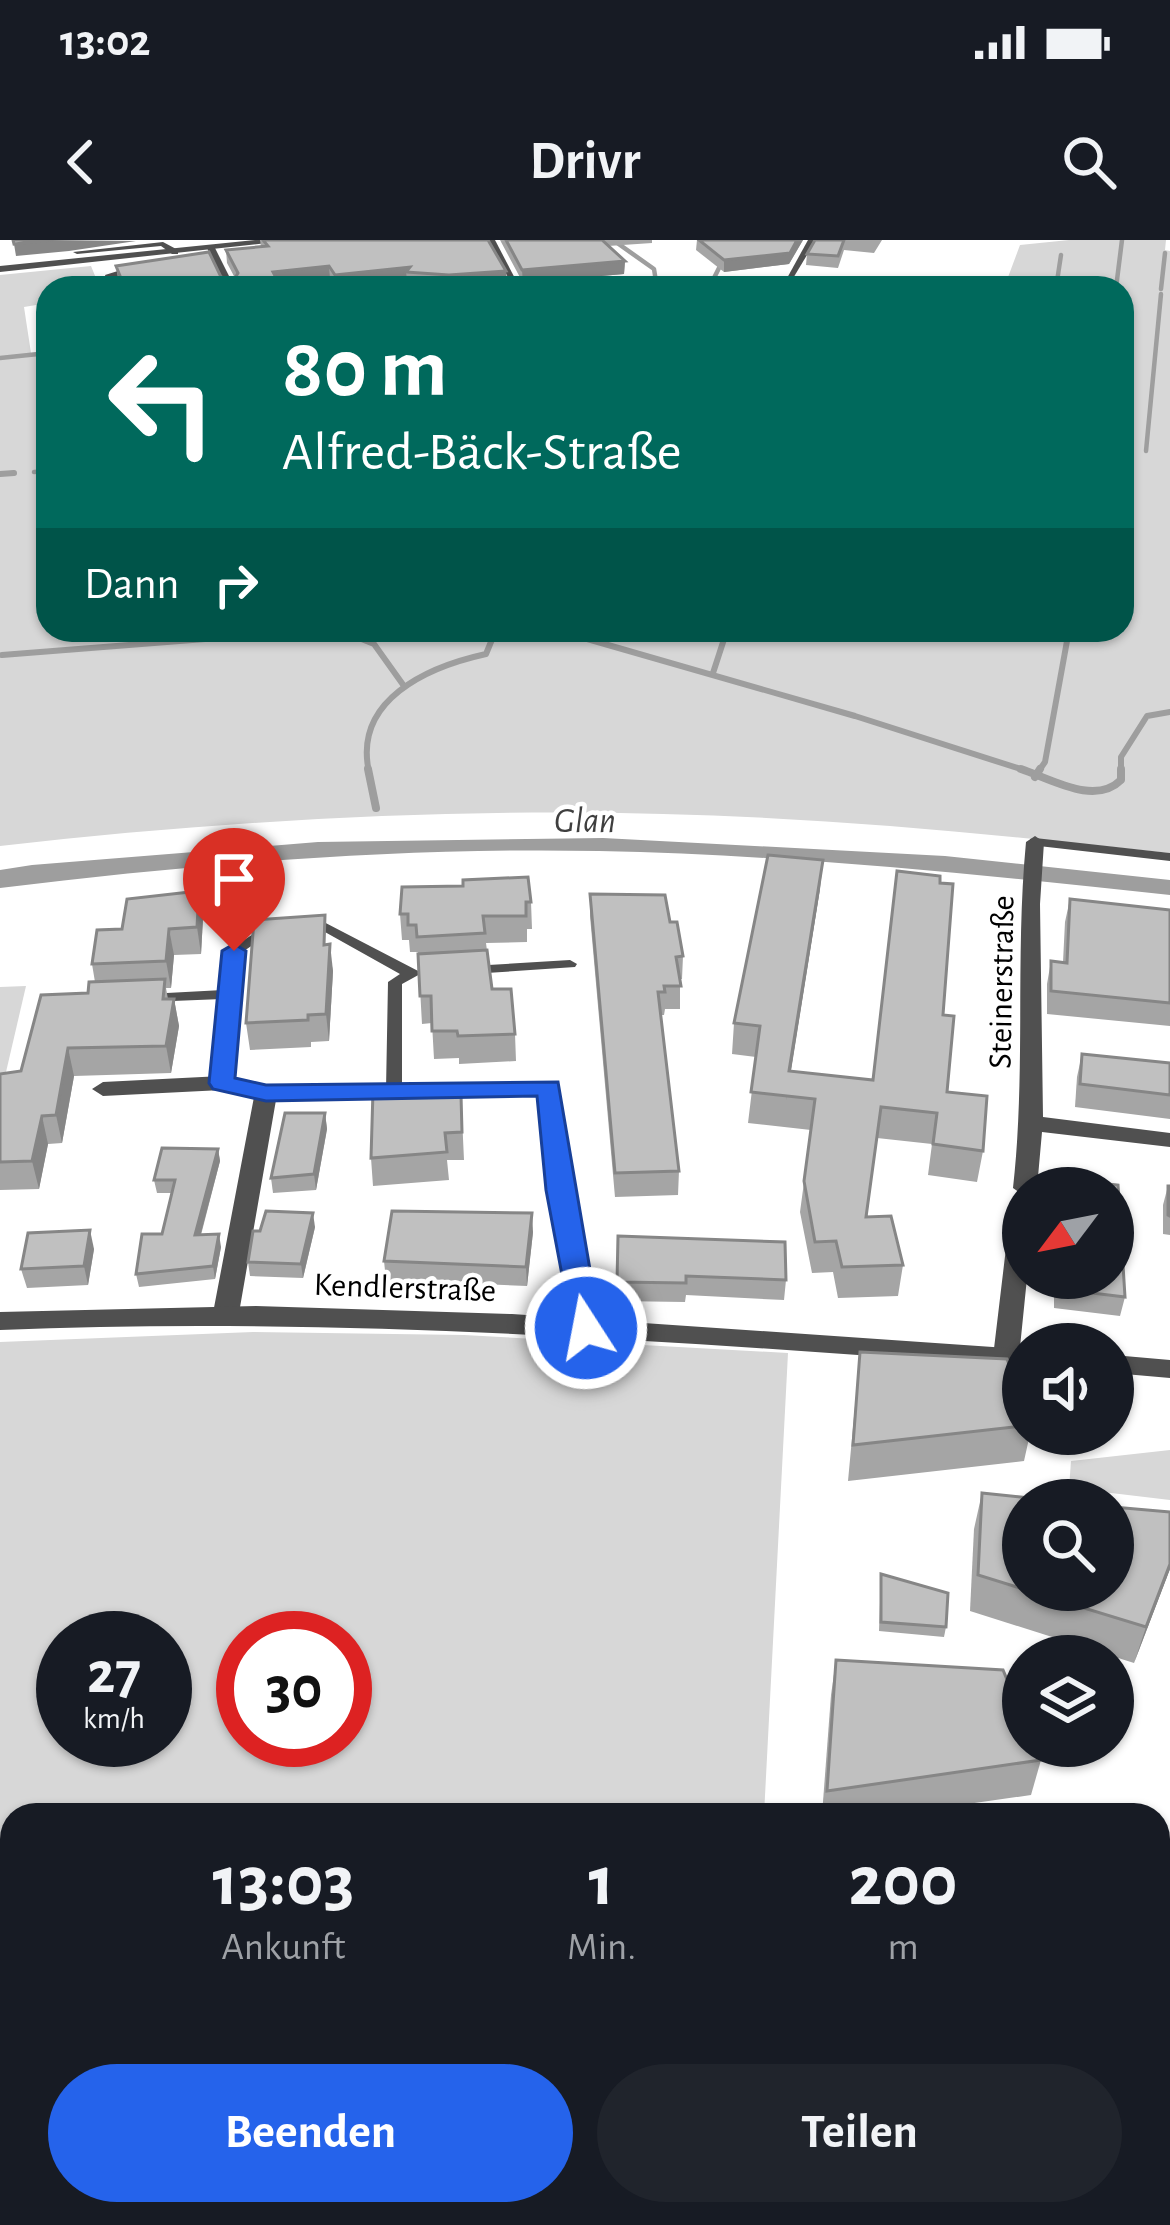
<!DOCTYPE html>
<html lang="de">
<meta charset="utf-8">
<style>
body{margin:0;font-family:"Alegreya Sans",sans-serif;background:#20242c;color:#f1f3f6;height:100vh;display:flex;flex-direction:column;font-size:45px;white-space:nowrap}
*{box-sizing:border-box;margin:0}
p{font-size:39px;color:#9ea1a6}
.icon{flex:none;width:66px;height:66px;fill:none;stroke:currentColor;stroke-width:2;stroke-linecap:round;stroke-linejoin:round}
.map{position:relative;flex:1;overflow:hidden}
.drawer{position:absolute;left:0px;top:1563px;width:1170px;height:423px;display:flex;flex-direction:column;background:#171b24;border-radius:36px 36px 0 0;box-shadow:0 3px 9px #0004}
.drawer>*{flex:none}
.guide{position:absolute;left:36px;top:36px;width:1098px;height:366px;border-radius:36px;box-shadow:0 3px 9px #0004;background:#00695c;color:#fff;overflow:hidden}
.needle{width:78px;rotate:238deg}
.buttons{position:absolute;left:1002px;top:927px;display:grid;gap:24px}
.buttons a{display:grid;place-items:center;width:132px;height:132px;border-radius:50%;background:#171b24;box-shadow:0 3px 9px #0004;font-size:60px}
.speed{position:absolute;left:36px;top:1371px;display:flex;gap:24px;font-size:60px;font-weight:700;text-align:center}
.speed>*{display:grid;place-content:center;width:156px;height:156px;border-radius:50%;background:#171b24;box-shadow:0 3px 9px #0004;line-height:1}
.speed small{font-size:30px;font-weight:400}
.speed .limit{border:18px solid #d22;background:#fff;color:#111}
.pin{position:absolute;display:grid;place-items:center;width:102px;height:102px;color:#fff;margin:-123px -51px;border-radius:50% 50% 50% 0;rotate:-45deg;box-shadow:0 0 12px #0007}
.pin .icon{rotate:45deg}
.me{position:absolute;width:132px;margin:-66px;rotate:349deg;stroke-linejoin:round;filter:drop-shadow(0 0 9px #0008)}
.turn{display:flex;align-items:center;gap:42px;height:252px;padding:0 48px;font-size:54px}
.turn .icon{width:156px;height:156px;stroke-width:2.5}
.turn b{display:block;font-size:84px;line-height:102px}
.then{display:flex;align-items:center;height:114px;padding:0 48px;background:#0003;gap:24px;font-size:45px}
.eta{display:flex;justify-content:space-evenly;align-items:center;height:204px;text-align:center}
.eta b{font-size:72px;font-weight:600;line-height:84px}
.button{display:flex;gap:24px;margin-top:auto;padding:24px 48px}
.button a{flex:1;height:138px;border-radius:72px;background:#2563eb;color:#fff;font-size:48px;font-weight:600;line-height:138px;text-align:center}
.button a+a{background:#20242c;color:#f1f3f6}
.status{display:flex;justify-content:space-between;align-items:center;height:84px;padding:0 60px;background:#171b24;direction:ltr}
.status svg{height:33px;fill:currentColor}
header{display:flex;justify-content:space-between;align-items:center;height:156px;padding:0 48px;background:#171b24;font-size:54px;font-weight:600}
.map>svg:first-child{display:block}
.green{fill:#d7d7d7;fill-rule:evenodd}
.water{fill:#9e9e9e}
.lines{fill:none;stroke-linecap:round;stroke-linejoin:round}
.stream-far2{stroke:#9e9e9e;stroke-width:4.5}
.stream-far1{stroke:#9e9e9e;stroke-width:6}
.stream{stroke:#9e9e9e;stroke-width:8}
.service{fill:#505050;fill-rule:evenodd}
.minor{fill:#505050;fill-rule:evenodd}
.tertiary{fill:#505050;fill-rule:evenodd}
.wall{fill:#a5a5a5}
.shaded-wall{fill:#868686}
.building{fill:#c0c0c0;stroke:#868686;stroke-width:3}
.route{fill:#2563eb;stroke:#184099;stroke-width:3}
.labels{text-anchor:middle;stroke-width:9;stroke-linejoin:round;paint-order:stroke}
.street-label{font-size:33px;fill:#000;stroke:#fff}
.water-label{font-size:36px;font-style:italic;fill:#3f3f3f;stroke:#fff}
</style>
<div class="status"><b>13:02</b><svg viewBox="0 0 49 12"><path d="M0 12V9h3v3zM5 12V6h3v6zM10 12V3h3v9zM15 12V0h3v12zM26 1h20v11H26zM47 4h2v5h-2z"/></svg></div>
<header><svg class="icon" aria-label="back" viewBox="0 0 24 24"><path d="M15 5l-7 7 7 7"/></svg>Drivr<svg class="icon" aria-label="search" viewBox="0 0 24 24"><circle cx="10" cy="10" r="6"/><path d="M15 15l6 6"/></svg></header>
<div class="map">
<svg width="1170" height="1985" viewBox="0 0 1170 1985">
<rect width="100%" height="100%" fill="#fff"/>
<!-- green -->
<g class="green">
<path d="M 1069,0 L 1166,0 L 1165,10 L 1170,11 L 1170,613 C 1001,595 832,578 663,574 C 442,568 219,581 0,606 L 0,35 L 91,26 L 100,48 L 48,48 L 48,63 L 24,67 L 31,113 L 48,112 L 48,390 L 1122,390 L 1122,48 L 1004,48 L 1020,5 Z"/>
<path d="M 26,746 L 3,845 L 0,845 L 0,747 Z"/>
<path d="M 253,1092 L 464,1095 L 788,1113 L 764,1575 L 12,1575 L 12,1974 L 733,1974 L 731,1985 L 45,1985 L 0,1973 L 0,1102 ZM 165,1398 L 165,1500 L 63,1500 L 63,1398 ZM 345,1398 L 345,1500 L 243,1500 L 243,1398 Z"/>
<path d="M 1170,1210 L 1170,1260 L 1069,1248 L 1071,1221 Z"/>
</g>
<!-- water -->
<path class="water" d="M 603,598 L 945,616 L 1170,640 L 1170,655 C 980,634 790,615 599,611 C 399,607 198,624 0,648 L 0,630 L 32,625 L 318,602 Z"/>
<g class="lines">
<!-- stream-far2 -->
<g class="stream-far2">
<path d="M 613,0 L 654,29 L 657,48"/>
<path d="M 709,48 L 733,0"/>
<path d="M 1056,48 L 1061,15"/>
<path d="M 1116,48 L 1122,0"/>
<path d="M 1161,49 L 1165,13"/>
<path d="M 0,118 L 48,113"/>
<path d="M 1146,211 L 1161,54"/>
<path d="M 34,232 L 48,231"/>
<path d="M 0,234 L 14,233"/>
</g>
<!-- stream-far1 -->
<g class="stream-far1">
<path d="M 0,234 L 14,233"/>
<path d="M 339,390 L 374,404 L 404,446"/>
<path d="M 556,390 L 855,476 L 1030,532"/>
<path d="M 2,415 L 321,390"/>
<path d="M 713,433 L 727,390"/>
<path d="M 369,532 C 353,460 427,427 486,414 L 493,397 L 489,390"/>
<path d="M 1038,532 L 1045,522 L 1069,390"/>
<path d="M 1121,532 L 1121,517 L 1147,476 L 1170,472"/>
</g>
<!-- stream -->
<g class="stream">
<path d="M 368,529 L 376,568"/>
<path d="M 1021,529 C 1051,539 1095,566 1121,540 L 1121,529"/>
<path d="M 1035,537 L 1040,529"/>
</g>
<!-- service -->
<g class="service">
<path d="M 487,0 L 495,0 L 520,48 L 513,46 Z"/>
<path d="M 808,0 L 816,0 L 792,40 L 786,40 Z"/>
<path d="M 163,2 L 178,10 L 178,14 L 172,14 L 161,6 L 77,14 L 73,12 Z"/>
<path d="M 211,6 L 215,8 L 235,48 L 227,48 L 207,8 Z"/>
<path d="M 134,26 L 137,30 L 113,38 L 117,48 L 109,48 L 105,35 Z"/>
<path d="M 1035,598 L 1170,613 L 1170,621 L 1030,605 L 1030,599 Z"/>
<path d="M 318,679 L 422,733 L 402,744 L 402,850 L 399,853 L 389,853 L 386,850 L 388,742 L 400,734 L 316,687 L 304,688 L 297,684 L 304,680 Z"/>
<path d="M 267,685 L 272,686 L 272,692 L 241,713 L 230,843 L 222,848 L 217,846 L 214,843 L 222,759 L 148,762 L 141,758 L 148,754 L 223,750 L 227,711 Z"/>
<path d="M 570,720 L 577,724 L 575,727 L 471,734 L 464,730 L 471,726 Z"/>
</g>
<!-- minor -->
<g class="minor">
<path d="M 1035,596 L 1044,602 L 1040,664 L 1043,877 L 1170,893 L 1170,907 L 1042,892 L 1037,948 L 1023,948 L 1023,955 L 1013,948 C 1026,833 1015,717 1026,602 Z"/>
<path d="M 222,836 L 266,846 L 557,842 L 572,949 L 599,1087 L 595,1093 L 577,1093 L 573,1087 L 548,949 L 539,854 L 276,860 L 239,1073 L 235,1079 L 217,1079 L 213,1073 L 254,857 L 222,850 L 103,856 L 92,849 L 103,842 Z"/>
<path d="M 1023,958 L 1023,1038 L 1027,1038 L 1019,1117 L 1015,1124 L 997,1124 L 993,1117 L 1011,966 Z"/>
</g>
<!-- tertiary -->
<g class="tertiary">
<path d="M 255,0 L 295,0 L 0,32 L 0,26 Z"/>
<path d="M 256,1066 L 512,1074 L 1023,1109 L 1023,1127 C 682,1102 342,1076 0,1090 L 0,1072 Z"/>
<path d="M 1113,1115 L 1170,1120 L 1170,1138 L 1113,1133 Z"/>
</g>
</g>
<!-- wall -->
<g class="wall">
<path d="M 260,0 L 488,0 L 506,31 L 507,44 L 448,48 L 407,45 L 407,40 L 336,48 L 330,39 L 279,44 L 279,48 L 121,48 L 118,39 L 116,26 L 234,40 L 235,38 L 227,23 L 226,10 L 261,7 Z"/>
<path d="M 500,0 L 652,0 L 652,3 L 608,6 L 625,21 L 624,34 L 523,43 Z"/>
<path d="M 697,0 L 803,0 L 789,24 L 724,32 L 696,10 Z"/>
<path d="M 815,0 L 882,0 L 874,13 L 844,10 L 838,28 L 806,25 L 807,14 Z"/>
<path d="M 820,649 L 791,831 L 872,840 L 943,775 L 947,852 L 983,911 L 977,942 L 928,935 L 932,904 L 877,898 L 867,977 L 903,1025 L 898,1056 L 838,1058 L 833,1032 L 812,1033 L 800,972 L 811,890 L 748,883 L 756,817 L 732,814 L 734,783 Z"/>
<path d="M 199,651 L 203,678 L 201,714 L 174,715 L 171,748 L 166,748 L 168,759 L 174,759 L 179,786 L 171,833 L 74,836 L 62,903 L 48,904 L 39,949 L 0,950 L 0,834 L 21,831 L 88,753 L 95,742 L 92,724 L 122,689 Z"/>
<path d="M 590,654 L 670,682 L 683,716 L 682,739 L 680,739 L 680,769 L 665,769 L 664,775 L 661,775 L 679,931 L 678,955 L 615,957 L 590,676 Z"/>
<path d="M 1070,659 L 1170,670 L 1170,786 L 1047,774 L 1047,744 L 1051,721 L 1063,722 L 1065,682 Z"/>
<path d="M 531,662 L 532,689 L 527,689 L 527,702 L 486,703 L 492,749 L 515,794 L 516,821 L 459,824 L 459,818 L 434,819 L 432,783 L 422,784 L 418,712 L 410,712 L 409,700 L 402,700 L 400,674 Z"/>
<path d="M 327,704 L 333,731 L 329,801 L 311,802 L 311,807 L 250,810 L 246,783 Z"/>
<path d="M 1082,814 L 1170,823 L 1170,879 L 1075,867 L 1077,837 Z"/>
<path d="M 461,855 L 464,920 L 447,920 L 449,940 L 373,946 L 371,918 L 422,856 Z"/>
<path d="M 325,873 L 327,889 L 316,950 L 273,953 L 271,938 Z"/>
<path d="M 218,909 L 220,921 L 201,995 L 221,1007 L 215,1039 L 139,1047 L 136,1034 L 162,994 L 172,953 L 157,953 L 154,940 Z"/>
<path d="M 1062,939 L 1118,945 L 1125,1057 L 1120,1076 L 1054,1068 L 1054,1038 L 1113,1038 L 1113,948 L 1060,948 Z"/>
<path d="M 1168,946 L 1170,946 L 1170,995 L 1163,994 L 1163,965 Z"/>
<path d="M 315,987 L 303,1038 L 250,1036 L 248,1022 Z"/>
<path d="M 533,992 L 527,1046 L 386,1040 L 384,1021 Z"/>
<path d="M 618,996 L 786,1040 L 784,1060 L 686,1055 L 685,1062 L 616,1061 Z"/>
<path d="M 94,1009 L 88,1045 L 27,1048 L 21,1029 Z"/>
<path d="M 860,1112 L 1023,1160 L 1023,1194 L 1030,1194 L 1024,1221 L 848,1241 Z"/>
<path d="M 982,1253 L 1170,1329 L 1134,1423 L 970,1371 L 974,1289 Z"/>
<path d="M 881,1334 L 946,1387 L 944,1397 L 879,1391 Z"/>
<path d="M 836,1420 L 1041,1520 L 1031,1555 L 891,1575 L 822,1575 L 831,1455 Z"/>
<path d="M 1158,1644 L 1170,1645 L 1170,1827 L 1166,1834 L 1158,1831 Z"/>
<path d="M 793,1974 L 1044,1974 L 1039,1985 L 792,1985 Z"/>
</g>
<!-- shaded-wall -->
<g class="shaded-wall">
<path d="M 52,0 L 136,1 L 69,11 L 16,16 L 14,4 Z"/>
<path d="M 797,0 L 803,0 L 789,24 L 724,32 L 724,20 Z"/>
<path d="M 625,21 L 624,34 L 523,43 L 522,30 Z"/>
<path d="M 329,26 L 330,39 L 279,44 L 279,48 L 226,48 L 273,32 Z"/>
<path d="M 410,27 L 406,32 L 407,40 L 336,48 L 335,35 Z"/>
<path d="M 506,31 L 507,44 L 450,48 L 449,35 Z"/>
<path d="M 823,620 L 820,649 L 786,861 L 789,831 Z"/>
<path d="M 199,651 L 203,678 L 201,714 L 197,687 Z"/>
<path d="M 169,689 L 174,715 L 171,748 L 166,721 Z"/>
<path d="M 330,704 L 333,731 L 329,801 L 326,774 Z"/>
<path d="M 174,759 L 179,786 L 171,833 L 166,806 Z"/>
<path d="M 68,808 L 74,836 L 62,903 L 56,875 Z"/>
<path d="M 325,873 L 327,889 L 316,950 L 314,934 Z"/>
<path d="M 42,876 L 48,904 L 39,949 L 32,921 Z"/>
<path d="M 218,909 L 220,921 L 197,1008 L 195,995 Z"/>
<path d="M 313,973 L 315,987 L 303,1038 L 301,1024 Z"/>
<path d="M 532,973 L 533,992 L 527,1046 L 526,1027 Z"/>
<path d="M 90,990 L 94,1009 L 88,1045 L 84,1026 Z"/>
<path d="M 219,994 L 221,1007 L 215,1039 L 213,1026 Z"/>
<path d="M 1170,1324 L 1170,1329 L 1134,1423 L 1146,1387 Z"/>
</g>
<!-- building -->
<g class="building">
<path d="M 13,0 L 52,0 L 14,4 Z"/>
<path d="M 263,0 L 488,0 L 506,31 L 449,35 L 406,32 L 410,27 L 335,35 L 329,26 L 273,32 L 279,43 L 226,48 L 125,48 L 116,26 L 209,12 L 221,37 L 234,40 L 238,33 L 226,10 L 268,6 Z"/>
<path d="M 506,0 L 602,0 L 625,21 L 522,30 Z"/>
<path d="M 699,0 L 797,0 L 790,13 L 724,20 Z"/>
<path d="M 815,0 L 844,0 L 838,16 L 807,14 Z"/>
<path d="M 768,615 L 823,620 L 789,831 L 873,840 L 897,631 L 940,636 L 940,643 L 953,644 L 943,775 L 954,776 L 947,852 L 987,856 L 983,911 L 933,904 L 937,873 L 881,867 L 866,977 L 891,976 L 903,1025 L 842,1027 L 836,1001 L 815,1002 L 804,941 L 815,859 L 751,852 L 760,786 L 734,783 Z"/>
<path d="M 528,637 L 531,662 L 526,662 L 526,676 L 483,676 L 485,693 L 417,697 L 416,685 L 408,685 L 408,674 L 400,674 L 402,647 L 463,646 L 463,640 Z"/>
<path d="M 199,651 L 197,687 L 169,689 L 166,721 L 92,724 L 97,690 L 122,689 L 127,659 Z"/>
<path d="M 590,654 L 665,655 L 670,682 L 677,682 L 683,716 L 676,717 L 681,746 L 664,746 L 665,752 L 658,752 L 679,931 L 615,933 Z"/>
<path d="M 1070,659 L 1170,670 L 1170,763 L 1051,751 L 1051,721 L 1067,723 Z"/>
<path d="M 325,675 L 324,705 L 330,704 L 326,774 L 308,775 L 308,780 L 246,783 L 254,680 Z"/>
<path d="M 487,710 L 492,749 L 511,749 L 515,794 L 458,796 L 457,791 L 432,791 L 431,756 L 420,756 L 418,714 Z"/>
<path d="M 165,739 L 163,759 L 174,759 L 166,806 L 68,808 L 56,875 L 42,876 L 32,921 L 0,922 L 0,834 L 21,831 L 41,755 L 88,753 L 89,742 Z"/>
<path d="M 1082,814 L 1170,823 L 1170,855 L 1080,844 Z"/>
<path d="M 422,849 L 422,856 L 461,855 L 462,892 L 445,893 L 447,912 L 371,918 L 373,851 Z"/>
<path d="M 285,873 L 325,873 L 314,934 L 271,938 Z"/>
<path d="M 162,908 L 218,909 L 195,995 L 219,994 L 213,1026 L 136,1034 L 142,994 L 162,994 L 175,940 L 154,940 Z"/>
<path d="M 1062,939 L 1118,945 L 1125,1057 L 1059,1049 L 1059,1038 L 1113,1038 L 1113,948 L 1063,948 Z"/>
<path d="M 1168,946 L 1170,946 L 1170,976 L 1168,975 Z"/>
<path d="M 266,971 L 313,973 L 301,1024 L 248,1022 L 253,991 L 260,991 Z"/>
<path d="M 392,971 L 532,973 L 526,1027 L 384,1021 Z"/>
<path d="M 90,990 L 84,1026 L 21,1029 L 28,993 Z"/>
<path d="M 618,996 L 785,1002 L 786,1040 L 686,1036 L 686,1043 L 617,1042 Z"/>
<path d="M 860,1112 L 1007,1119 L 1023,1160 L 1023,1186 L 853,1205 Z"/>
<path d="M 982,1253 L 1048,1260 L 1023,1260 L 1023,1349 L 978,1335 Z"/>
<path d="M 1113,1267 L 1170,1272 L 1170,1324 L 1146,1387 L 1025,1350 L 1113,1350 Z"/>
<path d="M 881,1334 L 948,1353 L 946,1387 L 881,1382 Z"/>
<path d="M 836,1420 L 1003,1430 L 1023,1478 L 1023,1506 L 1035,1506 L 1041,1520 L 827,1551 Z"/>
<path d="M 1158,1644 L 1170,1645 L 1170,1799 L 1158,1794 Z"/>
<path d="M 796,1974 L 1014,1974 L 953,1985 L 795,1985 Z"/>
</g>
<!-- route -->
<path class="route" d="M 234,704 L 246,711 L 235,838 L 266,845 L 558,842 L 600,1088 L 596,1095 L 576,1095 L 572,1088 L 546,950 L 537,856 L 266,861 L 213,849 L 209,843 L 222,711 Z"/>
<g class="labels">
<!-- street labels -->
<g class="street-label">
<text transform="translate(1000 742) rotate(-89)" y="12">Steinerstraße</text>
<text transform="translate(405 1046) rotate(2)" y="12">Kendlerstraße</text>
</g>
<!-- water labels -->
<g class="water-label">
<text x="585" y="592">Glan</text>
</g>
</g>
</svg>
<div class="buttons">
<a><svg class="needle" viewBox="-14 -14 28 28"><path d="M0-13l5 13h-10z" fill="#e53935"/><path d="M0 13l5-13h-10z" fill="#9ea1a6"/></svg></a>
<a><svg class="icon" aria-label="sound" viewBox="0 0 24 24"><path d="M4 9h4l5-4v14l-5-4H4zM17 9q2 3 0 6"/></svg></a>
<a><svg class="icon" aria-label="search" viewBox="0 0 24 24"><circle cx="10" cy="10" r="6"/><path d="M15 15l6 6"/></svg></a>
<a><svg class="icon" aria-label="layers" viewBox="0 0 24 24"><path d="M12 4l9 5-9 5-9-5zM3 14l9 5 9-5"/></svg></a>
</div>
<div class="speed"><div>27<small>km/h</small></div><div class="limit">30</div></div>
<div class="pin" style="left:234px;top:711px;background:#d93025"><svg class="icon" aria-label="arrive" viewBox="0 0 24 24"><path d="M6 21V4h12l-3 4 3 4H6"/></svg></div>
<svg class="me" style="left:586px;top:1088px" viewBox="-20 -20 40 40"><circle r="17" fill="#2563eb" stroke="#fff" stroke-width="3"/><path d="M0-11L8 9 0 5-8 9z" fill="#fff"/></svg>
<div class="guide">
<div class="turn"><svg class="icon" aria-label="left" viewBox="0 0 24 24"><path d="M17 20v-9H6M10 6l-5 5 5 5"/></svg><div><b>80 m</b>Alfred-Bäck-Straße</div></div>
<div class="then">Dann<svg class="icon" aria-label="right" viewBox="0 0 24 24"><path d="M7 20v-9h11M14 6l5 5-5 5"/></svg></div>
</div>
<section class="drawer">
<div class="eta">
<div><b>13:03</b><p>Ankunft</p></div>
<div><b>1</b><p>Min.</p></div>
<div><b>200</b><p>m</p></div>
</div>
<div class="button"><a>Beenden</a><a>Teilen</a></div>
</section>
</div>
